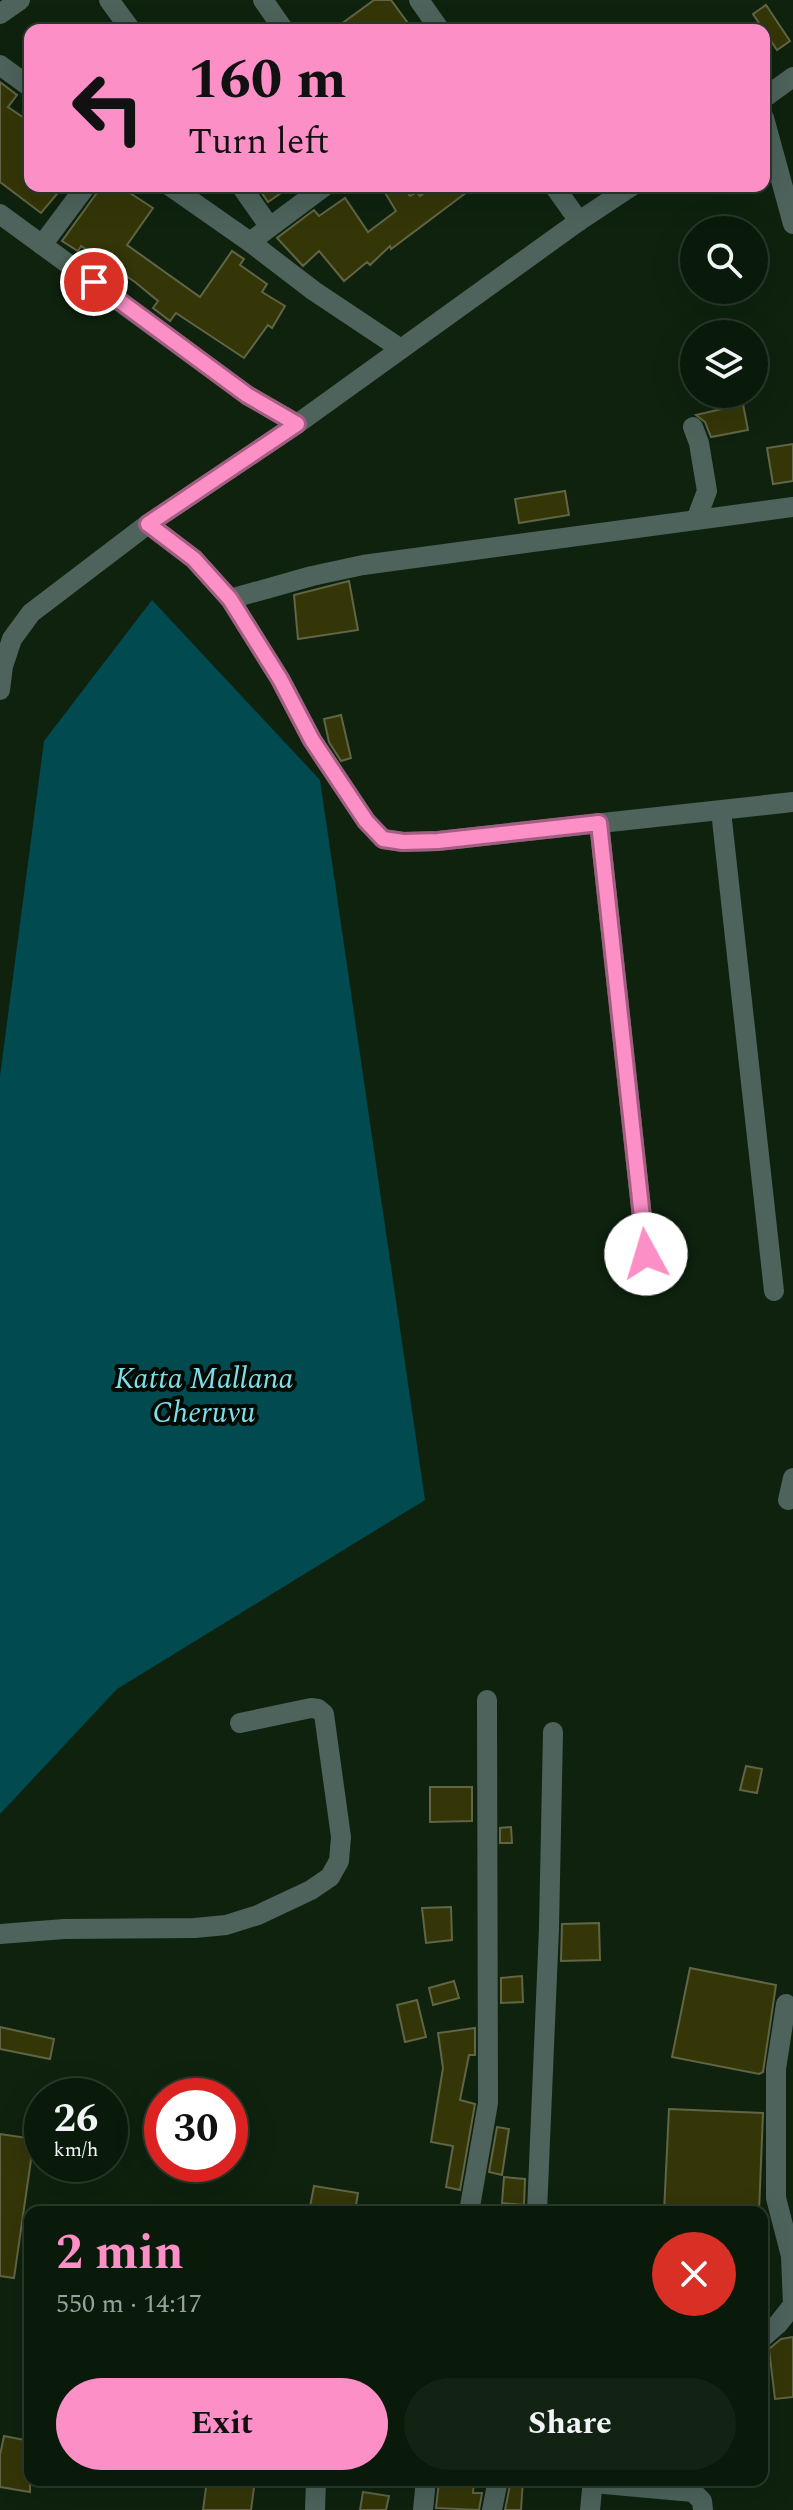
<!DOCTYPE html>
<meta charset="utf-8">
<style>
body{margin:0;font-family:Spectral,serif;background:#132313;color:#f1f3f6;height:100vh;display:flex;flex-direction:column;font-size:30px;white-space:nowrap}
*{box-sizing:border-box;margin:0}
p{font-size:26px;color:#99a19c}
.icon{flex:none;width:44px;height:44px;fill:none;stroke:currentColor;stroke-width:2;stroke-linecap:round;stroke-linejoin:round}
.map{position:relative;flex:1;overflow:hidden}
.drawer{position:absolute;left:24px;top:2206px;width:744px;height:280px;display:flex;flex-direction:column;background:#0a1a0a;border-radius:16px;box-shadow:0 8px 32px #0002,0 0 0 2px #2a382b}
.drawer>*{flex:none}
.top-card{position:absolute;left:24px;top:24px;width:746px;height:168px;border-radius:16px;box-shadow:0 8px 32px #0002,0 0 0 2px #2a382b;background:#fb8fc6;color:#111;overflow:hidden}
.controls{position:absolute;left:680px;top:216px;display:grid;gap:16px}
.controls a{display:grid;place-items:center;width:88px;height:88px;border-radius:50%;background:#0a1a0a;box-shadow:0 8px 32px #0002,0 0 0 2px #2a382b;font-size:40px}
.speed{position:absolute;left:24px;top:2078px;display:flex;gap:16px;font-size:40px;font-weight:700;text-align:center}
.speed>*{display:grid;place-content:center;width:104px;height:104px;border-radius:50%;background:#0a1a0a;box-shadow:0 8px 32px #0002,0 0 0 2px #2a382b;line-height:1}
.speed small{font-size:20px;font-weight:400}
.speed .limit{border:12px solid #d22;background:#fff;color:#111}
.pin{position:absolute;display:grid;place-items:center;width:68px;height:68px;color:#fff;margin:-34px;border:4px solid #fff;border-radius:50%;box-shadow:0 2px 8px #0007}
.me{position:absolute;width:88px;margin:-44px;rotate:354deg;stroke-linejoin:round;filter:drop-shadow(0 0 6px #0008)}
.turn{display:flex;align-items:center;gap:28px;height:168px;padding:0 32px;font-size:36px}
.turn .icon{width:104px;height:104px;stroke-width:2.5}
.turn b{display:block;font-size:56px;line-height:68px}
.round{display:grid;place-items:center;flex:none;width:84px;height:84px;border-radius:42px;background:#132313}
.summary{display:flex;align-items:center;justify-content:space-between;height:136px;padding:0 32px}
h1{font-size:48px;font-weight:700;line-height:60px;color:#fb8fc6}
.cta{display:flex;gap:16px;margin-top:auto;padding:16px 32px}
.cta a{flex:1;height:92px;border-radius:48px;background:#fb8fc6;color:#111;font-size:32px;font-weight:700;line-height:92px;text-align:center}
.cta a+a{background:#132313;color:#f1f3f6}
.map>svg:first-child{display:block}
.water{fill:#004a50}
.building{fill:#343608;stroke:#616445;stroke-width:2}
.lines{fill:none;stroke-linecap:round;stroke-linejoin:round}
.minor{stroke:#4d635c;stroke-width:20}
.route-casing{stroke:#a35d81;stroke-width:20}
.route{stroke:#fb8fc6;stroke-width:14}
.labels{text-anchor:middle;stroke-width:8;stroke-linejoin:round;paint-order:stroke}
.water-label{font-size:30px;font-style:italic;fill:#7cdfea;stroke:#030903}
</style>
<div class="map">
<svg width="793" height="2510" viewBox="0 0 793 2510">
<rect width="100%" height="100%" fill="#0e220e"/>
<!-- water -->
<path class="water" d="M 152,600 L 320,780 L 425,1500 L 117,1689 L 0,1814 L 0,1076 L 44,741 Z"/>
<!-- building -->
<g class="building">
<path d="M 374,0 L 391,0 L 413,30 L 333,30 Z"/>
<path d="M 766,5 L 790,41 L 777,50 L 753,14 Z"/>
<path d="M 0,82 L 17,95 L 8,107 L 30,122 L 30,186 L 70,186 L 66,190 L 62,188 L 41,213 L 0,182 Z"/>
<path d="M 99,186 L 119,186 L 153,208 L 127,245 L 200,297 L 232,251 L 244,259 L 240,265 L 267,284 L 262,292 L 285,306 L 272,328 L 268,325 L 244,358 L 176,313 L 170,321 L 153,308 L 158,301 L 135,282 L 81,246 L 78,251 L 62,241 L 96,194 Z"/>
<path d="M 257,186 L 291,186 L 268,202 Z"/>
<path d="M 381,186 L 403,186 L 410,196 L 417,192 L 420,196 L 433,186 L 475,186 L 391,249 L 390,246 L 370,265 L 367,262 L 344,281 L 319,251 L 303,266 L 277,238 L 314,210 L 319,216 L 345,198 L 368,232 L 396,211 Z"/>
<path d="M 743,404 L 748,430 L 711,437 L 705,422 L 696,415 Z"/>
<path d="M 793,444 L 793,481 L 773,484 L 767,448 Z"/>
<path d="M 565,491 L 569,515 L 519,523 L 515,499 Z"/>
<path d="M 349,581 L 358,630 L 298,639 L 294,595 Z"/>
<path d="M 341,715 L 351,758 L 341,761 L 329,742 L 324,719 Z"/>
<path d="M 746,1766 L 762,1769 L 757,1793 L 740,1790 Z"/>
<path d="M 430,1787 L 472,1787 L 472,1821 L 430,1822 Z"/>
<path d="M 511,1827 L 512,1843 L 500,1843 L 500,1828 Z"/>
<path d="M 451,1907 L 452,1940 L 426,1943 L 422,1908 Z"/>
<path d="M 599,1923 L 600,1960 L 561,1961 L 562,1924 Z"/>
<path d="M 690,1968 L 776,1985 L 763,2072 L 759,2074 L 672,2057 Z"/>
<path d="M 522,1976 L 523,2002 L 501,2003 L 501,1978 Z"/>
<path d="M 454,1981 L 459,1998 L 433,2005 L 429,1988 Z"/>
<path d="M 417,2000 L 426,2037 L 405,2042 L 397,2005 Z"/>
<path d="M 0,2027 L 54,2039 L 50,2059 L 0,2049 Z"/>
<path d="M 475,2028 L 475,2055 L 469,2055 L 460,2100 L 475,2104 L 460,2190 L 446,2187 L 453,2146 L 431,2142 L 443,2068 L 438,2033 Z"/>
<path d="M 669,2109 L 763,2113 L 759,2212 L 664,2212 Z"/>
<path d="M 497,2127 L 509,2129 L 502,2175 L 489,2172 Z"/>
<path d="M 0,2134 L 34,2139 L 14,2278 L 0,2276 Z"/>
<path d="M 504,2177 L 525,2179 L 524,2205 L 502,2203 Z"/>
<path d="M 314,2186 L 358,2193 L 355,2212 L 309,2212 Z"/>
<path d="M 793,2337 L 793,2397 L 775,2399 L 769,2349 L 781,2339 Z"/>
<path d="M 4,2436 L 30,2441 L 30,2492 L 0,2487 L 0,2455 Z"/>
<path d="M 207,2480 L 255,2480 L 251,2510 L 203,2510 Z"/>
<path d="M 458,2480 L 474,2482 L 473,2493 L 482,2493 L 479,2510 L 436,2508 L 439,2482 L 458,2482 Z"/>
<path d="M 511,2480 L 523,2480 L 521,2510 L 505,2510 Z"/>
<path d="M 363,2492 L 389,2496 L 386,2510 L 360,2510 Z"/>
</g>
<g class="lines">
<!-- minor -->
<g class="minor">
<path d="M 109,0 L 131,30"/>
<path d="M 263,0 L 284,30"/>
<path d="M 419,0 L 440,30"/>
<path d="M 0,14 L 20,0"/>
<path d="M 0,65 L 30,87"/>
<path d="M 764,98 L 793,77"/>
<path d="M 764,118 L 793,224"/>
<path d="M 170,186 L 250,242 L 314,291 L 401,349"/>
<path d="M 241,186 L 269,226"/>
<path d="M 554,186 L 579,221"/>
<path d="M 0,214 L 247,395 L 297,424"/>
<path d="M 250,242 L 325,186"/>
<path d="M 42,245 L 86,186"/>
<path d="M 693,427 L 699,443 L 707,491 L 696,520"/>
<path d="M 148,524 L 194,559 L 230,599 L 280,679 L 312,740 L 366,821 L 383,839 L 403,842 L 438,841 L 793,802"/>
<path d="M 230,599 L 312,576 L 363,565 L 793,507"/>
<path d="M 0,690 L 3,666 L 12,639 L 31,613 L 148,524 L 297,424 L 579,221 L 632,186"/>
<path d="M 721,811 L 774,1291"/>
<path d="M 599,823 L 646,1254"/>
<path d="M 788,1500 L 793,1478"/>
<path d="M 0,1934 L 64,1929 L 195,1928 L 226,1925 L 258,1915 L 311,1890 L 330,1877 L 339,1861 L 341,1837 L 324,1714 L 318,1709 L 311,1708 L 240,1723"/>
<path d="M 469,2212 L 488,2103 L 487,1700"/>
<path d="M 537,2212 L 549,1928 L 553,1732"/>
<path d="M 762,2338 L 778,2324 L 793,2305 L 791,2256 L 776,2198 L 776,2069 L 786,2004"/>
<path d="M 593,2483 L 693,2492 L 702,2501 L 703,2510"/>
<path d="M 315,2510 L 316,2480"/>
<path d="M 423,2510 L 426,2480"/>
<path d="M 492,2510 L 498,2480"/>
<path d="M 590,2510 L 593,2480"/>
</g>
</g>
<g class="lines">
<defs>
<path id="route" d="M 94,282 L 247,395 L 297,424 L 148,524 L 194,559 L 230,599 L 280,679 L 312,740 L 366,821 L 383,839 L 403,842 L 438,841 L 599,823 L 646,1254"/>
</defs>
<!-- route casing -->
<use href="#route" class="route-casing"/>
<!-- route -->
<use href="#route" class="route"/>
</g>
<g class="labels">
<!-- water labels -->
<g class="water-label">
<text x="204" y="1388">Katta Mallana<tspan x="204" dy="34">Cheruvu</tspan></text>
</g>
</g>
</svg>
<div class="controls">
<a><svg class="icon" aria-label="search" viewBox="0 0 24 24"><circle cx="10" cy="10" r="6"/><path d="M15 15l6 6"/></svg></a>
<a><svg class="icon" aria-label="layers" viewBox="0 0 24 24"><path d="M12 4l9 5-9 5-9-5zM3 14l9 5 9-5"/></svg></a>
</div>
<div class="speed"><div>26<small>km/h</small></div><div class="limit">30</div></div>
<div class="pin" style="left:94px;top:282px;background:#d93025"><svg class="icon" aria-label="arrive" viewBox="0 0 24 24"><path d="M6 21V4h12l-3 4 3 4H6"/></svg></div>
<svg class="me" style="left:646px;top:1254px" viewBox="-20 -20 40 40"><circle r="19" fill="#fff"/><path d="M0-13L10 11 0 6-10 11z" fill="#fb8fc6"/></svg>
<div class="top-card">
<div class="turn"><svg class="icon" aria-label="left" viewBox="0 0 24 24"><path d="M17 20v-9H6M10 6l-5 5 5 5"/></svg><div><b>160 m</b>Turn left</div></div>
</div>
<section class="drawer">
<div class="summary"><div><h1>2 min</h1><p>550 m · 14:17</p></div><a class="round" style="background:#d93025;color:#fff"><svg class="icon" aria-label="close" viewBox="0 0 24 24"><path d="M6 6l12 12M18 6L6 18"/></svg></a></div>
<div class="cta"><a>Exit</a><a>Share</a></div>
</section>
</div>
